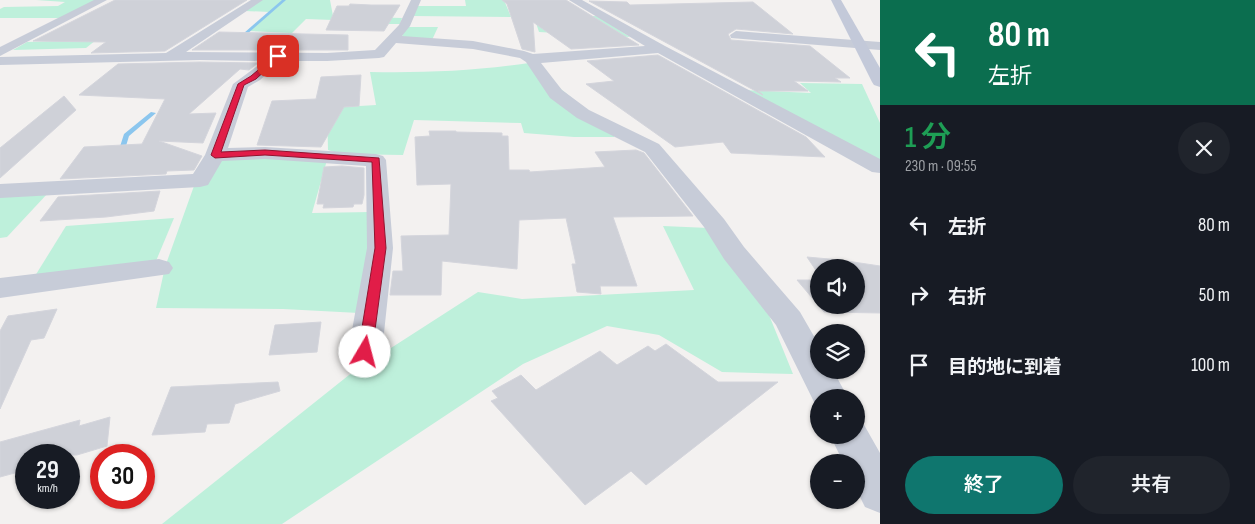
<!DOCTYPE html>
<html lang="ja">
<meta charset="utf-8">
<style>
body{margin:0;font-family:"Sofia Sans Condensed","Noto Sans JP",sans-serif;background:#20242c;color:#f1f3f6;height:100vh;display:flex;flex-direction:column;font-size:19px;white-space:nowrap}
*{box-sizing:border-box;margin:0}
p{font-size:16px;color:#9ea1a6}
.icon{flex:none;width:28px;height:28px;fill:none;stroke:currentColor;stroke-width:2;stroke-linecap:round;stroke-linejoin:round}
.map{position:relative;flex:1;overflow:hidden}
.details{display:flex;flex-direction:column;background:#171b24;width:375px}
.details>*{flex:none}
.banner{background:#0b6e4f;color:#fff;overflow:hidden}
.controls{position:absolute;left:810px;top:259px;display:grid;gap:10px}
.controls a{display:grid;place-items:center;width:55px;height:55px;border-radius:50%;background:#171b24;box-shadow:0 1px 4px #0004;font-size:25px}
.speed{position:absolute;left:15px;top:444px;display:flex;gap:10px;font-size:25px;font-weight:700;text-align:center}
.speed>*{display:grid;place-content:center;width:65px;height:65px;border-radius:50%;background:#171b24;box-shadow:0 1px 4px #0004;line-height:1}
.speed small{font-size:12px;font-weight:400}
.speed .limit{border:8px solid #d22;background:#fff;color:#111}
.pin{position:absolute;display:grid;place-items:center;width:42px;height:42px;color:#fff;margin:-21px;border-radius:10px;box-shadow:0 2px 8px #0006}
.me{position:absolute;width:55px;margin:-28px;rotate:8deg;stroke-linejoin:round;filter:drop-shadow(0 0 4px #0008)}
.turn{display:flex;align-items:center;gap:18px;height:105px;padding:0 25px;font-size:22px}
.turn .icon{width:65px;height:65px;stroke-width:2.5}
.turn b{display:block;font-size:35px;line-height:42px}
.round{display:grid;place-items:center;flex:none;width:52px;height:52px;border-radius:26px;background:#20242c}
.summary{display:flex;align-items:center;justify-content:space-between;height:85px;padding:0 25px}
h1{font-size:30px;font-weight:600;line-height:38px;color:#1e9e55}
.button{display:flex;gap:10px;margin-top:auto;padding:10px 25px}
.button a{flex:1;height:58px;border-radius:30px;background:#0f766e;color:#fff;font-size:20px;font-weight:600;line-height:58px;text-align:center}
.button a+a{background:#20242c;color:#f1f3f6}
ul{padding:0;list-style:none}
li{display:flex;align-items:center;gap:15px;height:70px;padding:0 25px}
li div{flex:1}
li b{display:block;font-size:19px}
li em{font-style:normal}
main{display:flex;flex:1;min-height:0}
.map>svg:first-child{display:block}
.green{fill:#bef0db}
.lines{fill:none;stroke-linecap:round;stroke-linejoin:round}
.stream{fill:#8bc6ee;fill-rule:evenodd}
.building{fill:#cfd1d8;stroke:#d4d5dc}
.street{fill:#c7ccd8;fill-rule:evenodd}
.secondary{fill:#c3c9d9;fill-rule:evenodd}
.route{fill:#e11d48;stroke:#92132f}
</style>
<main>
<div class="map">
<svg width="880" height="524" viewBox="0 0 880 524">
<rect width="100%" height="100%" fill="#f3f1f0"/>
<!-- green -->
<g class="green">
<path d="M 36,0 L 96,0 L 60,18 L 0,18 L 0,9 L 4,7 L 58,6 L 65,2 Z"/>
<path d="M 261,0 L 330,0 L 333,16 L 402,18 L 400,24 L 355,24 L 360,21 L 306,19 L 292,33 L 249,31 L 270,12 L 245,11 Z"/>
<path d="M 465,0 L 504,0 L 511,17 L 597,16 L 630,37 L 539,32 L 536,23 L 516,20 L 511,17 L 412,16 L 417,6 L 466,6 Z"/>
<path d="M 407,27 L 438,27 L 432,40 L 401,38 Z"/>
<path d="M 96,40 L 86,48 L 13,50 L 27,42 Z"/>
<path d="M 529,63 L 616,134 L 614,137 L 574,137 L 524,133 L 521,123 L 414,120 L 403,155 L 340,154 L 328,150 L 327,108 L 376,105 L 370,72 C 424,73 475,71 529,63 Z"/>
<path d="M 800,83 L 862,84 L 880,123 L 880,164 L 742,90 L 811,93 Z"/>
<path d="M 232,157 L 327,160 L 312,213 L 371,212 L 371,252 L 359,313 L 283,309 L 156,308 L 165,267 L 194,186 L 218,161 Z"/>
<path d="M 48,193 L 7,237 L 0,238 L 0,196 Z"/>
<path d="M 174,218 L 156,261 L 35,276 L 66,226 Z"/>
<path d="M 663,226 L 709,228 L 769,315 L 793,374 L 722,372 L 659,335 L 607,326 L 523,364 L 282,524 L 162,524 L 349,375 L 478,292 L 522,299 L 694,290 Z"/>
</g>
<g class="lines">
<!-- stream -->
<g class="stream">
<path d="M 282,0 L 286,0 L 246,35 L 244,35 L 244,33 Z"/>
<path d="M 151,112 L 156,113 L 129,136 L 123,156 L 122,157 L 118,157 L 117,156 L 124,134 Z"/>
</g>
</g>
<!-- building -->
<g class="building">
<path d="M 115,0 L 247,0 L 165,51 L 91,53 L 106,42 L 33,41 Z"/>
<path d="M 502,0 L 566,0 L 639,45 L 571,49 L 533,22 L 535,52 L 522,49 L 507,4 Z"/>
<path d="M 589,1 L 627,2 L 630,5 L 753,2 L 793,34 L 736,29 L 728,34 L 731,40 L 810,46 L 850,78 L 835,78 L 841,82 L 794,81 L 808,91 L 758,91 L 763,95 Z"/>
<path d="M 350,4 L 371,5 L 400,5 L 384,31 L 326,30 L 337,6 L 349,6 Z"/>
<path d="M 219,32 L 348,35 L 348,50 L 192,50 Z"/>
<path d="M 658,55 L 806,137 L 825,157 L 731,153 L 723,142 L 675,147 L 586,84 L 614,81 L 587,61 Z"/>
<path d="M 200,62 L 258,63 L 249,70 L 240,69 L 189,114 L 216,113 L 203,143 L 159,141 L 202,156 L 194,170 L 167,171 L 166,174 L 60,179 L 84,147 L 142,144 L 165,99 L 79,95 L 118,64 Z"/>
<path d="M 361,75 L 359,106 L 344,107 L 321,147 L 257,145 L 272,101 L 316,99 L 321,77 Z"/>
<path d="M 64,96 L 76,110 L 0,178 L 0,148 Z"/>
<path d="M 429,131 L 456,131 L 456,132 L 502,133 L 502,136 L 508,136 L 509,170 L 529,170 L 530,172 L 605,167 L 595,152 L 636,150 L 644,153 L 693,216 L 613,217 L 637,286 L 600,286 L 601,294 L 577,292 L 572,264 L 576,264 L 566,218 L 519,220 L 517,269 L 442,261 L 441,295 L 390,295 L 393,271 L 403,271 L 401,236 L 449,235 L 451,184 L 417,185 L 415,137 L 430,136 Z"/>
<path d="M 342,166 L 364,168 L 364,195 L 362,204 L 354,204 L 353,207 L 323,208 L 324,204 L 317,204 L 324,167 Z"/>
<path d="M 160,191 L 154,211 L 106,217 L 40,221 L 58,197 Z"/>
<path d="M 807,257 L 840,260 L 880,266 L 880,313 L 824,312 L 797,280 L 819,280 L 819,305 L 856,305 L 856,268 L 819,268 L 819,275 Z"/>
<path d="M 57,309 L 44,338 L 31,340 L 0,409 L 0,331 L 8,316 Z"/>
<path d="M 321,322 L 317,352 L 269,355 L 275,325 Z"/>
<path d="M 666,344 L 718,382 L 778,382 L 646,485 L 631,471 L 585,505 L 491,401 L 498,398 L 492,391 L 521,375 L 536,390 L 600,351 L 617,365 L 648,346 L 655,351 Z"/>
<path d="M 278,382 L 280,391 L 235,404 L 229,423 L 207,424 L 205,432 L 152,435 L 171,387 Z"/>
<path d="M 110,417 L 107,446 L 77,455 L 26,455 L 26,470 L 0,477 L 0,442 L 80,420 L 79,426 Z"/>
</g>
<g class="lines">
<!-- street -->
<g class="street">
<path d="M 94,0 L 107,0 L 0,56 L 0,47 Z"/>
<path d="M 251,0 L 263,0 L 186,52 L 327,53 L 375,50 L 399,25 L 411,0 L 421,0 L 410,26 L 402,36 L 473,41 L 524,51 L 533,54 L 645,46 L 569,0 L 582,0 L 665,46 L 880,159 L 880,173 L 872,172 L 658,53 L 541,63 L 562,90 L 589,110 L 659,144 L 724,219 L 744,247 L 800,312 L 819,345 L 819,370 L 833,370 L 848,398 L 819,398 L 819,409 L 817,408 L 776,325 L 724,259 L 704,227 L 645,152 L 577,118 L 550,98 L 526,62 L 520,58 L 473,49 L 396,43 L 384,57 L 379,58 L 327,61 L 281,61 L 260,80 L 248,87 L 228,148 L 265,147 L 376,154 L 383,156 L 386,160 L 393,248 L 382,352 L 377,361 L 365,364 L 353,361 L 348,352 L 367,248 L 366,166 L 265,159 L 222,161 L 208,185 L 200,187 L 0,198 L 0,184 L 193,174 L 205,155 L 233,84 L 264,61 L 200,60 L 0,65 L 0,57 L 166,53 Z"/>
<path d="M 736,31 L 880,42 L 880,50 L 731,38 L 730,35 Z"/>
<path d="M 159,259 L 169,262 L 173,268 L 169,274 L 0,298 L 0,278 Z"/>
<path d="M 856,421 L 863,423 L 880,453 L 880,513 L 865,507 L 856,489 L 856,462 L 843,462 L 830,435 L 856,435 Z"/>
</g>
<!-- secondary -->
<path class="secondary" d="M 831,0 L 841,0 L 880,68 L 880,87 L 874,85 L 872,82 Z"/>
</g>
<!-- route -->
<path class="route" d="M 276,55 L 281,56 L 256,79 L 244,85 L 221,152 L 265,150 L 379,158 L 386,248 L 372,352 L 370,356 L 365,358 L 360,356 L 358,352 L 375,248 L 372,162 L 265,155 L 215,158 L 211,155 L 238,84 L 251,76 Z"/>
</svg>
<div class="controls">
<a><svg class="icon" aria-label="sound" viewBox="0 0 24 24"><path d="M4 9h4l5-4v14l-5-4H4zM17 9q2 3 0 6"/></svg></a>
<a><svg class="icon" aria-label="layers" viewBox="0 0 24 24"><path d="M12 4l9 5-9 5-9-5zM3 14l9 5 9-5"/></svg></a>
<a>+</a>
<a>−</a>
</div>
<div class="speed"><div>29<small>km/h</small></div><div class="limit">30</div></div>
<div class="pin" style="left:278px;top:56px;background:#d93025"><svg class="icon" aria-label="arrive" viewBox="0 0 24 24"><path d="M6 21V4h12l-3 4 3 4H6"/></svg></div>
<svg class="me" style="left:365px;top:352px" viewBox="-20 -20 40 40"><circle r="19" fill="#fff"/><path d="M0-13L10 11 0 6-10 11z" fill="#e11d48"/></svg>
</div>
<section class="details">
<div class="banner">
<div class="turn"><svg class="icon" aria-label="left" viewBox="0 0 24 24"><path d="M17 20v-9H6M10 6l-5 5 5 5"/></svg><div><b>80 m</b>左折</div></div>
</div>
<div class="summary"><div><h1>1 分</h1><p>230 m · 09:55</p></div><a class="round"><svg class="icon" aria-label="close" viewBox="0 0 24 24"><path d="M6 6l12 12M18 6L6 18"/></svg></a></div>
<ul>
<li><svg class="icon" aria-label="left" viewBox="0 0 24 24"><path d="M17 20v-9H6M10 6l-5 5 5 5"/></svg><div><b>左折</b></div><em>80 m</em></li>
<li><svg class="icon" aria-label="right" viewBox="0 0 24 24"><path d="M7 20v-9h11M14 6l5 5-5 5"/></svg><div><b>右折</b></div><em>50 m</em></li>
<li><svg class="icon" aria-label="arrive" viewBox="0 0 24 24"><path d="M6 21V4h12l-3 4 3 4H6"/></svg><div><b>目的地に到着</b></div><em>100 m</em></li>
</ul>
<div class="button"><a>終了</a><a>共有</a></div>
</section>
</main>
